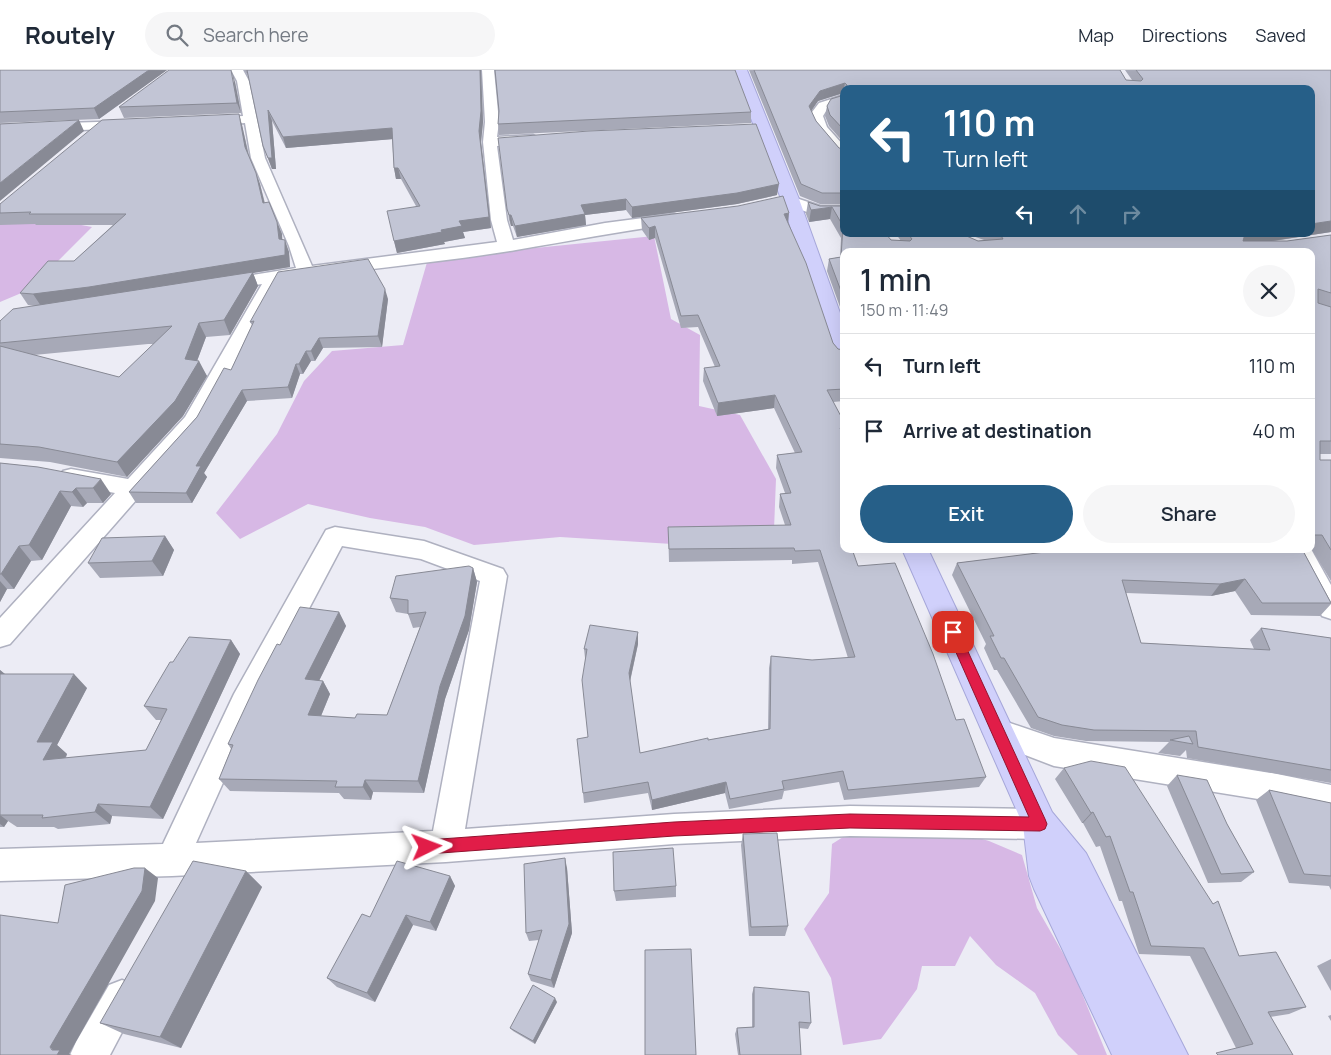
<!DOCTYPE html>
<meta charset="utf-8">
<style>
body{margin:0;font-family:Manrope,sans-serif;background:#f6f6f7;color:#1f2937;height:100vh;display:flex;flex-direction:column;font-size:19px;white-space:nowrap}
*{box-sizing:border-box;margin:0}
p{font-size:16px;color:#747a83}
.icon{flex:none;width:28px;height:28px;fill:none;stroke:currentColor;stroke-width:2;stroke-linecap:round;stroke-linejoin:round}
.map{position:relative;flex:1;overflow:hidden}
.drawer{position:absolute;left:840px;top:178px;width:475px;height:305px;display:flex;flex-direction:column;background:#fff;border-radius:10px;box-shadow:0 5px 20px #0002}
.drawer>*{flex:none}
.guide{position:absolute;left:840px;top:15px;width:475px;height:152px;border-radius:10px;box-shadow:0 5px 20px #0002;background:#265f88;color:#fff;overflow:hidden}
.pin{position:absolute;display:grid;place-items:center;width:42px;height:42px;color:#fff;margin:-21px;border-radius:10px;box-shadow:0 2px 8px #0006}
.me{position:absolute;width:55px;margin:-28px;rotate:87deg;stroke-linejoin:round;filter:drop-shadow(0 0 4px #0008)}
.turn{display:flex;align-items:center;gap:18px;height:105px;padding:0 20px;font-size:22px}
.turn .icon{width:65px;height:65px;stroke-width:2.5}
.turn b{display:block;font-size:35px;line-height:42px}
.lanes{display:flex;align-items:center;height:48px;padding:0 20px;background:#0003;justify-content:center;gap:25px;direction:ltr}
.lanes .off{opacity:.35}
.round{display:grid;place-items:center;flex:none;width:52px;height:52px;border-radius:26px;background:#f6f6f7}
.overview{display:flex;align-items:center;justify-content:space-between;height:85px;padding:0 20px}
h1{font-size:30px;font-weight:600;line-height:38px}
.action{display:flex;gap:10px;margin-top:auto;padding:10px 20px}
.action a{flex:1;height:58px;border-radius:30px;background:#265f88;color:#fff;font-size:20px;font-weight:600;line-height:58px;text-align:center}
.action a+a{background:#f6f6f7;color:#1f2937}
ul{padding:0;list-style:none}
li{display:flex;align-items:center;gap:15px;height:65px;padding:0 20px;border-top:1px solid #e0e1e3}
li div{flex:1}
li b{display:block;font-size:19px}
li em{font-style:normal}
header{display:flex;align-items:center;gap:30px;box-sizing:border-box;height:70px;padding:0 25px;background:#fff;border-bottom:1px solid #e0e1e3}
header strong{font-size:24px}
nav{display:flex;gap:28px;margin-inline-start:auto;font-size:18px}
.search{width:350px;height:45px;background:#f6f6f7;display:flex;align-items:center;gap:12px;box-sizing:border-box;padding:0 18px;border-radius:28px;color:#747a83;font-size:19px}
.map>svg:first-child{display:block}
.green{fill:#d7b8e5}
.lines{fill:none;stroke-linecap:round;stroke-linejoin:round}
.street-casing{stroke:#afb1c0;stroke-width:3}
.secondary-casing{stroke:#a6a7d9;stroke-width:2}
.street{fill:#fff;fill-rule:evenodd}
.secondary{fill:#d0d0fb;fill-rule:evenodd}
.wall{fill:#a7a9b7;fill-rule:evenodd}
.shaded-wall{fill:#888a95}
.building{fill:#c2c5d5;stroke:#888a95}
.route{fill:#e11d48;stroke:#92132f}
</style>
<header>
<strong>Routely</strong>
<div class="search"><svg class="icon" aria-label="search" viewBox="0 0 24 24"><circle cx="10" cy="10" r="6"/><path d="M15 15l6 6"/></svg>Search here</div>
<nav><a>Map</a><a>Directions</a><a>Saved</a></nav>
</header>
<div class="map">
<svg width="1331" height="985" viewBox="0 0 1331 985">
<rect width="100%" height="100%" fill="#ececf5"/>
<!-- green -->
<g class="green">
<path d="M 44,148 L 92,157 L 55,194 L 38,216 L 0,232 L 0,149 Z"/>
<path d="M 654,166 L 671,249 L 700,265 L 699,336 L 740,345 L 776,409 L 773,485 L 672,474 L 560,467 L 474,475 L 425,457 L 370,448 L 308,434 L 240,469 L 216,443 L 277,364 L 304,311 L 332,281 L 403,275 L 428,189 Z"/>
<path d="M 870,750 L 952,760 L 989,771 L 1022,785 L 1037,838 L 1072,899 L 1107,985 L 1078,985 L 1058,965 L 1035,923 L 996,895 L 970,866 L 955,896 L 922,896 L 917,919 L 881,969 L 843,975 L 831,908 L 804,859 L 829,823 L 832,774 Z"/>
</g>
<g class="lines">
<defs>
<g id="street">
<path d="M 231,0 L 243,0 L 249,11 L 265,88 L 312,196 L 497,172 L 491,150 L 483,72 L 485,52 L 482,0 L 494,0 L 499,52 L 497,67 L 533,65 L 540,69 L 533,73 L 497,76 L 507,150 L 513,170 L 605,153 L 674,144 L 680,146 L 682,149 L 680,152 L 674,154 C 621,161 569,171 516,180 C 438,193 359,199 282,211 L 201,356 L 10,574 L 0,577 L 0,548 L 115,423 L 63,413 L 60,407 L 63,401 L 71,399 L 128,409 L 185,347 L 262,214 L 222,220 L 216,219 L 213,215 L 216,211 L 296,198 L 289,176 L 251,88 L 245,53 L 207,56 L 200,52 L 207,48 L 243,46 L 237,11 Z"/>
<path d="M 844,25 L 844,33 L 828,38 L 823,46 L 827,57 L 844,76 L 844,89 L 839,88 L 816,61 L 809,46 L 819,33 Z"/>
<path d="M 130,51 L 137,55 L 135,58 L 0,63 L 0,55 Z"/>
<path d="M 790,126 L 820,136 L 844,136 L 844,146 L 818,146 L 785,134 L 782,131 L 785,128 Z"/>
<path d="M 335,457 L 424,471 L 503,499 L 507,506 L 465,759 L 674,744 L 850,736 L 1040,739 L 1051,743 L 1056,754 L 1051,765 L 1040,769 L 850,766 L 674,774 L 446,792 L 172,806 L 0,811 L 0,779 L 163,774 L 234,624 L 326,460 ZM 342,476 L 421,489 L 480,511 L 433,761 L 196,773 L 256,639 Z"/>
<path d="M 1287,479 L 1311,479 L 1331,515 L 1331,549 L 1322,546 Z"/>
<path d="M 998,649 L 1054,668 L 1277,704 L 1331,715 L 1331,745 L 1277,732 L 1054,696 L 988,671 L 983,662 L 988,653 Z"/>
<path d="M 122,910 L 135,915 L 140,928 L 110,985 L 70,985 L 76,972 L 109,915 Z"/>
</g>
<g id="secondary">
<path d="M 733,0 L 747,0 L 799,129 L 844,254 L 844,291 L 836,290 L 833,285 L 781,129 Z"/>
<path d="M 902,479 L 928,479 L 1052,742 L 1086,783 L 1188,985 L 1112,985 L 1034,819 L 1029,806 L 1023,755 Z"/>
</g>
</defs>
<!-- street casing -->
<use href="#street" class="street-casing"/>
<!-- secondary casing -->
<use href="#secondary" class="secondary-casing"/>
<!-- street -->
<use href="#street" class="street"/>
<!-- secondary -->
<use href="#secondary" class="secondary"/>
</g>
<!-- wall -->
<g class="wall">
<path d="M 0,0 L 167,0 L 99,49 L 0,53 Z"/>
<path d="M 244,0 L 481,0 L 483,52 L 481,72 L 491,158 L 463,162 L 465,168 L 444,172 L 445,174 L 397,183 L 394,171 L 416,136 L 401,109 L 396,109 L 394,98 L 392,69 L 286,78 L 272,51 L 276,99 L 272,99 L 263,76 L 249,7 Z"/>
<path d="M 749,0 L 1120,0 L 1126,10 L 1132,10 L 1125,0 L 1331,0 L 1331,162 L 1274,171 L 1287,171 L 1331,165 L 1331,384 L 1320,384 L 1320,390 L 1331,390 L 1331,511 L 1311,478 L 1311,181 L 844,181 L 844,248 L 827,201 L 829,189 L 840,187 L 841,168 L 830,149 L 809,152 L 806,144 L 808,132 L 820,136 L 844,136 L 891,170 L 901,171 L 896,164 L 962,164 L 978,171 L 984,170 L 967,164 L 1311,164 L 1311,19 L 844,19 L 844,23 L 818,31 L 811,41 L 816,51 L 839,78 L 844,79 L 844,134 L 820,134 L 800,126 Z"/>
<path d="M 235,12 L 241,43 L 124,48 L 119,37 Z"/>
<path d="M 844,25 L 844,73 L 829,56 L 825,46 L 827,36 Z"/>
<path d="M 499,41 L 751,42 L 751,53 L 499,65 L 498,54 Z"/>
<path d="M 242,55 L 249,85 L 260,114 L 265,133 L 277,152 L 282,164 L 282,170 L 289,182 L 290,197 L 253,203 L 258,216 L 230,265 L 206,267 L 197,291 L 207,306 L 183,346 L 127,407 L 50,392 L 0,388 L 0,251 L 35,236 L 28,235 L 20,223 L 74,191 L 113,155 L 36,155 L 35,154 L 0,155 L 0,134 ZM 148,274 L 154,274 L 119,307 L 34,285 Z"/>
<path d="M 498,68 L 777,125 L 737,134 L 632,148 L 626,140 L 585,145 L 586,155 L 517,167 L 513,156 L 511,156 L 509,150 Z"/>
<path d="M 641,148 L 788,152 L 833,273 L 838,279 L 844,280 L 844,331 L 833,332 L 844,352 L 844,479 L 858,496 L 956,650 L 986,707 L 979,717 L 844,730 L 839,712 L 784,721 L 782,729 L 729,739 L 725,723 L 652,740 L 648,723 L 584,733 L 583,723 L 588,667 L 585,588 L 584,579 L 638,562 L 638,574 L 630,612 L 640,683 L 708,670 L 768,659 L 769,598 L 771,586 L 812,590 L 848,588 L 818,492 L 792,494 L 792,490 L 669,492 L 668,457 L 785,455 L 779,437 L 780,424 L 785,423 L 776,398 L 777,385 L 795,383 L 774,338 L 717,346 L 703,311 L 704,298 L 715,297 L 698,257 L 681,258 L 655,168 L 649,170 L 642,160 Z"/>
<path d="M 388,229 L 382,277 L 323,278 L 315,291 L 311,291 L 303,304 L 300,304 L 292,328 L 247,331 L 204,403 L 207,407 L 192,433 L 136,433 L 129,422 L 197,347 L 231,300 L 252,255 L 250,252 Z"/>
<path d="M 0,393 L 38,397 L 111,424 L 103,433 L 87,433 L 83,437 L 71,436 L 42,490 L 31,491 L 14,519 L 7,519 L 0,532 Z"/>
<path d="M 165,466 L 174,480 L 163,506 L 100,508 L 88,493 Z"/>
<path d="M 1028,479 L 1302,479 L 1331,532 L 1331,534 L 1320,546 L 1251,545 L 1235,521 L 1211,526 L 1126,523 L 1141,573 L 1254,579 L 1250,570 L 1261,558 L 1331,568 L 1331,713 L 1187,688 L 1186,680 L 1180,686 L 1158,683 L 1169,672 L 1086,671 L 1054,666 L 1031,658 L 997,600 L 994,600 L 984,578 L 986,574 L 952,505 L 957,493 L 1032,484 Z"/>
<path d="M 473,498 L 477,512 L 469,560 L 445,629 L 424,723 L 373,722 L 371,730 L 344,729 L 339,723 L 230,721 L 219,709 L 231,679 L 228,674 L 280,575 L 339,542 L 346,556 L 319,611 L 323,611 L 330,624 L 321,646 L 355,648 L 387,645 L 420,557 L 413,558 L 408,544 L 396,542 L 390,528 Z"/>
<path d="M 231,570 L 240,584 L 163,749 L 112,746 L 110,754 L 58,759 L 54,757 L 17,757 L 8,751 L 4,757 L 0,757 L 0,600 L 5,604 L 87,618 L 57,675 L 67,684 L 66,688 L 146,680 L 161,650 L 156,650 L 144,636 L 173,592 Z"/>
<path d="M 1064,698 L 1239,886 L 1306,937 L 1289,944 L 1270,947 L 1293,985 L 1236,978 L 1190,886 L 1139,884 L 1122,831 L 1119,831 L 1100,776 L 1096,777 L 1083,753 L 1082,753 L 1055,709 Z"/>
<path d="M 1177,705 L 1227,754 L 1254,802 L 1241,812 L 1208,813 L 1167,716 Z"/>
<path d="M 1269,720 L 1331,733 L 1331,820 L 1329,816 L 1289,813 L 1256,730 Z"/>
<path d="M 743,764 L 788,856 L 785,866 L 749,866 L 741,775 Z"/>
<path d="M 567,798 L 572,863 L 554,918 L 531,911 L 528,904 L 539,870 L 529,871 L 526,863 Z"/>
<path d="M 246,801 L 262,817 L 181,978 L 124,964 L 100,953 Z"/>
<path d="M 450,806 L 455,816 L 436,861 L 413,855 L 375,932 L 337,917 L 327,908 L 370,847 Z"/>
<path d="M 676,816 L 676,827 L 616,831 L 614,821 Z"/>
<path d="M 1331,889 L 1331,921 L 1317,896 Z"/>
<path d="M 754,917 L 811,953 L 808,959 L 799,958 L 801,985 L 738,985 L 735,964 L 737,958 L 752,957 L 752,924 Z"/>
<path d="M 557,932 L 535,974 L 513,961 L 510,958 Z"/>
<path d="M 1331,945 L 1331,951 L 1328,946 Z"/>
</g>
<!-- shaded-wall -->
<g class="shaded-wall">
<path d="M 149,0 L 167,0 L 99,49 L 94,38 Z"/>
<path d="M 480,0 L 481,0 L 483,52 L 481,72 L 491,158 L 463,162 L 465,168 L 444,172 L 445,174 L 397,183 L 394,171 L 441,160 L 459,151 Z"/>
<path d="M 232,1 L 235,12 L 241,43 L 237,33 Z"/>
<path d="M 845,13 L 843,23 L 818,31 L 807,47 L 809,36 L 820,21 Z"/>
<path d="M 268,40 L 272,51 L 276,99 L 272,99 L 268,88 Z"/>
<path d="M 239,44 L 242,55 L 249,88 L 245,77 Z"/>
<path d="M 79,50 L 84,61 L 0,131 L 0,113 Z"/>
<path d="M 392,58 L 394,69 L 286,78 L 283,67 Z"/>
<path d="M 394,98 L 398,98 L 401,109 L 396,109 Z"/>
<path d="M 256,103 L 260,114 L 267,144 L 263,133 Z"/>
<path d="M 779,114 L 777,125 L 737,134 L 632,148 L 632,137 Z"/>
<path d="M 626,129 L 626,140 L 585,145 L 586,155 L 517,167 L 515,156 L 581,135 Z"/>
<path d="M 832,137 L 830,149 L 809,152 L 811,140 Z"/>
<path d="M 789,143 L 788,155 L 784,144 Z"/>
<path d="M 509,145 L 511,145 L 513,156 L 511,156 Z"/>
<path d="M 1331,151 L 1331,162 L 1238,176 L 1245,164 L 1311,164 L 1311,154 Z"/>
<path d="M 277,152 L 282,164 L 283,181 L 279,169 Z"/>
<path d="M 655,156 L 655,168 L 649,170 L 649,158 Z"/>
<path d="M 285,170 L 289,182 L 290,197 L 253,203 L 258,216 L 230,265 L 224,250 L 41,236 L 33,224 Z"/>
<path d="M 385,219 L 388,229 L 382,277 L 378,266 Z"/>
<path d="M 199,253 L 206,267 L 194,299 L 199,291 L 207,306 L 183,346 L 127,407 L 117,392 L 185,289 Z"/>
<path d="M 319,268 L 323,278 L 315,291 L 311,281 Z"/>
<path d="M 306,281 L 311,291 L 303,304 L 299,294 Z"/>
<path d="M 296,294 L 300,304 L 292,328 L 288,317 Z"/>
<path d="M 242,320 L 247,331 L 204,403 L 207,407 L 192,433 L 186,423 L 196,396 Z"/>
<path d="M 775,325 L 774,338 L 717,346 L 718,333 Z"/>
<path d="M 101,409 L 111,424 L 103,433 L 93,418 Z"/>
<path d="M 76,418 L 87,433 L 83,437 L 72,422 Z"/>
<path d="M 60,421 L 71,436 L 42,490 L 29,475 Z"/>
<path d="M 165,466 L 174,480 L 163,506 L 152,491 Z"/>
<path d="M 19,476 L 31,491 L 14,519 L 1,504 Z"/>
<path d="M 473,498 L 477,512 L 469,560 L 445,629 L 424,723 L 418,711 L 440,616 Z"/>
<path d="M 1245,509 L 1235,521 L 1211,526 L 1220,514 Z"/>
<path d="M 0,511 L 7,519 L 0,532 Z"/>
<path d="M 339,542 L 346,556 L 313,623 L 305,609 Z"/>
<path d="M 638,562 L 638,574 L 629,615 L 629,603 Z"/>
<path d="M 231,570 L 240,584 L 163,749 L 150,737 Z"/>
<path d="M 0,600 L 7,606 L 0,617 Z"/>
<path d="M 74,604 L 87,618 L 57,675 L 67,684 L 58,703 L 43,690 L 37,672 Z"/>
<path d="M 323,611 L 330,624 L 316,658 L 308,645 Z"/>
<path d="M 365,710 L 373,722 L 371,730 L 363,717 Z"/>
<path d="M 726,712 L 725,723 L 652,740 L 652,730 Z"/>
<path d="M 98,734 L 112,746 L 110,754 L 95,742 Z"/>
<path d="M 1093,742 L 1083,753 L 1082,753 L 1091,743 Z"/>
<path d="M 0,745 L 8,751 L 4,757 L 0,754 Z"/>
<path d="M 565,788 L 567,798 L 572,863 L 554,918 L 551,910 Z"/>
<path d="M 145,798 L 158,808 L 155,831 L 69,984 L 72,985 L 57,985 L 50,977 Z"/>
<path d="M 246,801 L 262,817 L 181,978 L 160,967 Z"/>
<path d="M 450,806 L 455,816 L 436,861 L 430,852 Z"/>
<path d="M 406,845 L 413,855 L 375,932 L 367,923 Z"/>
<path d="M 555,928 L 557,932 L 535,974 L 533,971 Z"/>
</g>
<!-- building -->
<g class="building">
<path d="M 0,0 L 149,0 L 94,38 L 0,42 Z"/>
<path d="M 169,0 L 231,0 L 237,33 L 119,37 Z"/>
<path d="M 247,0 L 480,0 L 481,41 L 479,61 L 489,147 L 459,151 L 462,156 L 441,160 L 442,162 L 394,171 L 387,141 L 420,136 L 398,98 L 394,98 L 392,58 L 283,67 L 268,40 L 272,88 L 268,88 L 263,76 Z"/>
<path d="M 495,0 L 735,0 L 751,42 L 498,54 L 499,41 Z"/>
<path d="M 754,0 L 1120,0 L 1126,10 L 1141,11 L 1143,9 L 1136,0 L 1331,0 L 1331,151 L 1311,154 L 1311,19 L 847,19 L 847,15 L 845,13 L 820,21 L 809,36 L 816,51 L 839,78 L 844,79 L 844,123 L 822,123 L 801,114 Z"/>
<path d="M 844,25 L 844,60 L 830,45 L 827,36 L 831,29 Z"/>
<path d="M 239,44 L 245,77 L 256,103 L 263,133 L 269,132 L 277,152 L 279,169 L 285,170 L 285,185 L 89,217 L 33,224 L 20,223 L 48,191 L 74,191 L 126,144 L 29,144 L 31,142 L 0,143 L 0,134 L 102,50 Z"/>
<path d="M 79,50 L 0,113 L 0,54 Z"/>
<path d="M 756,54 L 779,114 L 737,123 L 632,137 L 626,129 L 581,135 L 585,144 L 515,156 L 511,145 L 509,145 L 507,139 L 498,68 L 589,61 Z"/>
<path d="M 783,126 L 789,143 L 784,144 L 806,193 L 833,273 L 838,279 L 844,280 L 844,319 L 827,320 L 844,352 L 844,357 L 840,358 L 844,367 L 844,479 L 852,479 L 858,496 L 895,493 L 933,584 L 956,650 L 964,649 L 986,707 L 848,720 L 843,701 L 782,711 L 784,719 L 730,729 L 726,712 L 652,730 L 648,712 L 583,723 L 577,669 L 588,667 L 582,610 L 587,579 L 584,579 L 590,555 L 638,562 L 629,603 L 640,683 L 708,668 L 708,670 L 770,659 L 771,586 L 812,590 L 855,587 L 820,480 L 795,481 L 794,478 L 669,479 L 668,457 L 791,455 L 780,424 L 791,423 L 777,385 L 802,382 L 775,325 L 718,333 L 704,298 L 720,296 L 698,245 L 681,246 L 655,156 L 649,158 L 641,148 L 738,136 Z"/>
<path d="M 808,132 L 820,136 L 844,136 L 844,164 L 886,164 L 891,170 L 910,171 L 912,169 L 908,164 L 962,164 L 978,171 L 1003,169 L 1000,164 L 1248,164 L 1245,164 L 1243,171 L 1287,171 L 1331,165 L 1331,223 L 1318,219 L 1318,233 L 1331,237 L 1331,371 L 1320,371 L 1320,390 L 1331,390 L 1331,480 L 1322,465 L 1311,465 L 1311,181 L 844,181 L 844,229 L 829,189 L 841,187 L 843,156 L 832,137 L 811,140 Z"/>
<path d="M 368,189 L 385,219 L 378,266 L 319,268 L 311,281 L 306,281 L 299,294 L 296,294 L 288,317 L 242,320 L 196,396 L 201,396 L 186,423 L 129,422 L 197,347 L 224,298 L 231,300 L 254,251 L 250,252 L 278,202 Z"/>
<path d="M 253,202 L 224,250 L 199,253 L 185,289 L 199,291 L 175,331 L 117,392 L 39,377 L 0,374 L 0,276 L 119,307 L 172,256 L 0,273 L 0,251 L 13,239 Z"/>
<path d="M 0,393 L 38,397 L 101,409 L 93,418 L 76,418 L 72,422 L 60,421 L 29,475 L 19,476 L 1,504 L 0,504 Z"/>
<path d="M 165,466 L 152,491 L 88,493 L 102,468 Z"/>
<path d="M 1043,479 L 1302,479 L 1331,533 L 1262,533 L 1245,509 L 1220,514 L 1122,510 L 1141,573 L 1270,580 L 1261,558 L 1331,568 L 1331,700 L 1198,677 L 1196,661 L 1094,660 L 1062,655 L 1038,647 L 1004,588 L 1001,588 L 990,566 L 994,566 L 957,493 L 1045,482 Z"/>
<path d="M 469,496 L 473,498 L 465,546 L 440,616 L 418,711 L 365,710 L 363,717 L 335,717 L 337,711 L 219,709 L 233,675 L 228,674 L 258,610 L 277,574 L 280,575 L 300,537 L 339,542 L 305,609 L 323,611 L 308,645 L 355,648 L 357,644 L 387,645 L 426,542 L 408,544 L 408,530 L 390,528 L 396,506 Z"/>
<path d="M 189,567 L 231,570 L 150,737 L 98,734 L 95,742 L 42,748 L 43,745 L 0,745 L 0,604 L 74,604 L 37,672 L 53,672 L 43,690 L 146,680 L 167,639 L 144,636 L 170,592 L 173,592 Z"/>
<path d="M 1189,666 L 1193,674 L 1170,670 Z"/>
<path d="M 1091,691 L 1125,697 L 1213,834 L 1218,831 L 1239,886 L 1276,882 L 1306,937 L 1268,942 L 1293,985 L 1218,985 L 1216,983 L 1253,974 L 1204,878 L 1151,876 L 1133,822 L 1130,822 L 1110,766 L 1106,767 L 1093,742 L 1091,743 L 1064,698 Z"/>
<path d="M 1177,705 L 1207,710 L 1227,754 L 1254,802 L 1221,804 Z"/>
<path d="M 1269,720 L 1331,733 L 1331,806 L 1304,804 Z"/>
<path d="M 777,763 L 788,856 L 751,857 L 743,764 Z"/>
<path d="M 673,778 L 676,816 L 614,821 L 613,782 Z"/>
<path d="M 565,788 L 569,854 L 551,910 L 528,904 L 542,860 L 526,863 L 524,794 Z"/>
<path d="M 193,791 L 246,801 L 160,967 L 100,953 Z"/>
<path d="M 397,791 L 450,806 L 430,852 L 406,845 L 367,923 L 327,908 L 362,844 L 370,847 Z"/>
<path d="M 134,798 L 145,798 L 142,821 L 50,977 L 52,980 L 60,980 L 57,985 L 0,985 L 0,845 L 58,853 L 65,815 Z"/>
<path d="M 691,879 L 696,985 L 645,985 L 645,880 Z"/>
<path d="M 533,915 L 555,928 L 533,971 L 510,958 Z"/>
<path d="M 754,917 L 809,922 L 811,953 L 799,952 L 801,985 L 740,985 L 737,958 L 754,957 Z"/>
</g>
<!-- route -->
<path class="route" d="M 953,557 L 957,559 L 959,562 L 1045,749 L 1047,754 L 1045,759 L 1040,761 L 850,758 L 674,766 L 427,784 L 422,782 L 420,777 L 422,772 L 427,770 L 674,752 L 850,744 L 1029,747 L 947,562 L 949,559 Z"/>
</svg>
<div class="pin" style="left:953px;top:562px;background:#d93025"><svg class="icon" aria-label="arrive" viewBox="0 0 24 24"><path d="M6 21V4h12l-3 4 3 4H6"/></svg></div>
<svg class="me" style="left:427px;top:777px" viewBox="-20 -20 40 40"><path d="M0-17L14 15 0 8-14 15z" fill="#e11d48" stroke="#fff" stroke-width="4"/></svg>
<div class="guide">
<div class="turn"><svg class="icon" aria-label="left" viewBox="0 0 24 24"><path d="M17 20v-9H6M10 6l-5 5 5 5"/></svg><div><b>110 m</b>Turn left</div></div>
<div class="lanes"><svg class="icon" aria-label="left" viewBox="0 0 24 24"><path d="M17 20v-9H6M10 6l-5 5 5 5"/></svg><svg class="icon off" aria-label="ahead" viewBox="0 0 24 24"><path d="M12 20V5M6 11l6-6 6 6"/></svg><svg class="icon off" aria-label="right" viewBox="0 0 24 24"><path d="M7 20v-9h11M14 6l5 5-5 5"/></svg></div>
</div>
<section class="drawer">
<div class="overview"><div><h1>1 min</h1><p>150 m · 11:49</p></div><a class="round"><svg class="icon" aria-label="close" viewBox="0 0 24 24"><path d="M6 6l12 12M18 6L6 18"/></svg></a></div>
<ul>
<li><svg class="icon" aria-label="left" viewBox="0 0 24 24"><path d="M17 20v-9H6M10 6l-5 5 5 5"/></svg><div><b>Turn left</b></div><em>110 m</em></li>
<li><svg class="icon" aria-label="arrive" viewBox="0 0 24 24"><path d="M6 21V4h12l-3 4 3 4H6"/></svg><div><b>Arrive at destination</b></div><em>40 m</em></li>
</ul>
<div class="action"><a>Exit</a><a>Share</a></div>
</section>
</div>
